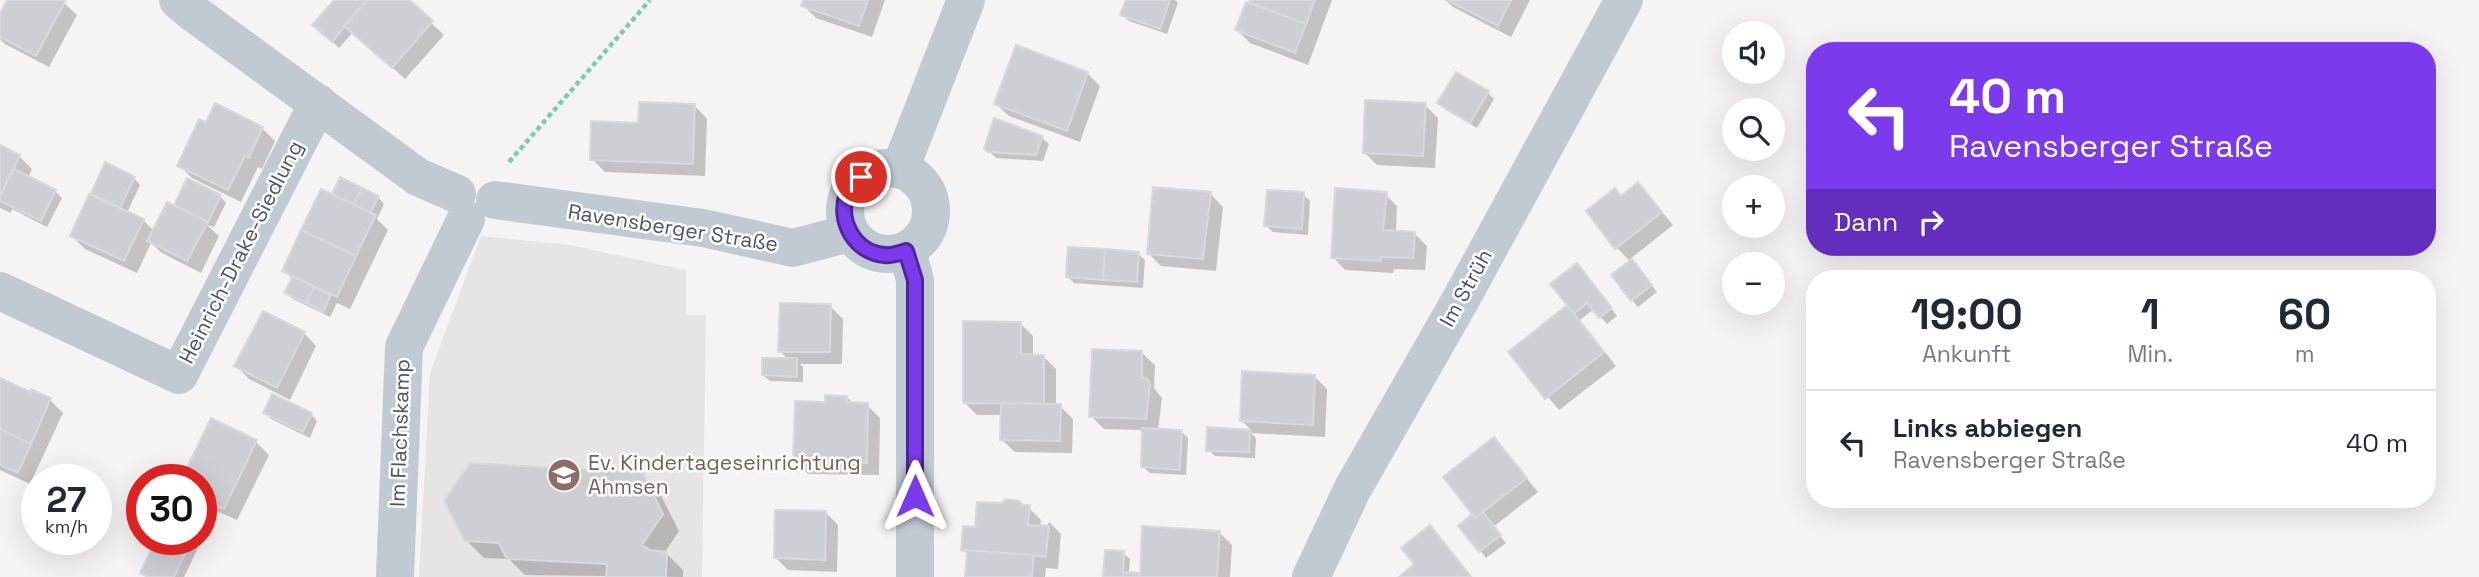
<!DOCTYPE html>
<html lang="de">
<meta charset="utf-8">
<style>
body{margin:0;font-family:"Space Grotesk",sans-serif;background:#f6f6f7;color:#1f2937;height:100vh;display:flex;flex-direction:column;font-size:26px;white-space:nowrap}
*{box-sizing:border-box;margin:0}
p{font-size:23px;color:#747a83}
.icon{flex:none;width:38px;height:38px;fill:none;stroke:currentColor;stroke-width:2;stroke-linecap:round;stroke-linejoin:round}
.map{position:relative;flex:1;overflow:hidden}
.sheet{position:absolute;left:1806px;top:270px;width:630px;height:238px;display:flex;flex-direction:column;background:#fff;border-radius:28px;box-shadow:0 7px 28px #0002}
.sheet>*{flex:none}
.hud{position:absolute;left:1806px;top:42px;width:630px;height:214px;border-radius:28px;box-shadow:0 7px 28px #0002;background:#7c3aed;color:#fff;overflow:hidden}
.buttons{position:absolute;left:1722px;top:21px;display:grid;gap:14px}
.buttons a{display:grid;place-items:center;width:63px;height:63px;border-radius:50%;background:#fff;box-shadow:0 7px 28px #0002;font-size:35px}
.speed{position:absolute;left:21px;top:464px;display:flex;gap:14px;font-size:35px;font-weight:700;text-align:center}
.speed>*{display:grid;place-content:center;width:91px;height:91px;border-radius:50%;background:#fff;box-shadow:0 7px 28px #0002;line-height:1}
.speed small{font-size:18px;font-weight:400}
.speed .limit{border:10px solid #d22;background:#fff;color:#111}
.pin{position:absolute;display:grid;place-items:center;width:60px;height:60px;color:#fff;margin:-30px;border:4px solid #fff;border-radius:50%;box-shadow:0 2px 7px #0007}
.me{position:absolute;width:77px;margin:-38px;rotate:0deg;stroke-linejoin:round;filter:drop-shadow(0 0 5px #0008)}
.turn{display:flex;align-items:center;gap:24px;height:147px;padding:0 28px;font-size:32px}
.turn .icon{width:91px;height:91px;stroke-width:2.5}
.turn b{display:block;font-size:49px;line-height:60px}
.then{display:flex;align-items:center;height:66px;padding:0 28px;background:#0003;gap:14px;font-size:26px}
.eta{display:flex;justify-content:space-evenly;align-items:center;height:119px;text-align:center}
.eta b{font-size:42px;font-weight:700;line-height:49px}
ul{padding:0;list-style:none}
li{display:flex;align-items:center;gap:21px;height:105px;padding:0 28px;border-top:2px solid #e0e1e3}
li div{flex:1}
li b{display:block;font-size:26px}
li em{font-style:normal}
.map>svg:first-child{display:block}
.education{fill:#e6e4e5}
.shadow{fill:#0003}
.building{fill:#cdcfd5;stroke:#d7d9de;stroke-width:2}
.lines{fill:none;stroke-linecap:round;stroke-linejoin:round}
.path{stroke:#7ad0a6;stroke-width:4.5;stroke-dasharray:5 3.5;stroke-linecap:butt}
.minor{stroke:#c1cad2;stroke-width:38}
.route-casing{stroke:#51269a;stroke-width:18}
.route{stroke:#7c3aed;stroke-width:12}
.labels{text-anchor:middle;stroke-width:5;stroke-linejoin:round;paint-order:stroke}
.street-label{font-size:21px;fill:#4a5661;stroke:#fff}
.education-label{font-size:21px;fill:#785e54;stroke:#fff;text-anchor:start}
</style>
<div class="map">
<svg width="2479" height="577" viewBox="0 0 2479 577">
<rect width="100%" height="100%" fill="#f5f3f3"/>
<!-- education -->
<path class="education" d="M 481,236 L 570,245 L 686,270 L 686,315 L 706,315 L 702,577 L 419,577 L 430,373 Z"/>
<!-- shadow -->
<g class="shadow">
<path d="M 9,0 L 61,0 L 77,15 L 49,67 L 5,44 L 0,39 L 0,17 Z"/>
<path d="M 336,0 L 407,0 L 444,35 L 405,79 L 353,32 L 339,48 L 321,31 Z"/>
<path d="M 805,0 L 885,0 L 872,37 L 816,18 L 803,5 Z"/>
<path d="M 1128,0 L 1175,0 L 1178,3 L 1167,34 L 1129,21 L 1122,14 Z"/>
<path d="M 1252,0 L 1332,0 L 1308,65 L 1250,43 L 1237,30 Z"/>
<path d="M 1445,0 L 1530,0 L 1511,37 L 1453,7 Z"/>
<path d="M 1087,73 L 1100,86 L 1080,142 L 1009,116 L 996,104 Z"/>
<path d="M 1488,93 L 1494,99 L 1477,128 L 1446,110 L 1439,103 Z"/>
<path d="M 1425,105 L 1438,118 L 1435,168 L 1377,165 L 1364,152 Z"/>
<path d="M 695,106 L 707,119 L 705,176 L 605,172 L 592,159 Z"/>
<path d="M 262,128 L 275,141 L 262,169 L 258,167 L 241,202 L 192,178 L 179,165 Z"/>
<path d="M 1042,138 L 1049,144 L 1043,161 L 996,158 L 986,148 Z"/>
<path d="M 0,147 L 19,156 L 32,169 L 28,178 L 55,191 L 62,198 L 47,227 L 12,209 L 11,213 L 0,208 Z"/>
<path d="M 106,165 L 134,178 L 140,185 L 127,213 L 143,220 L 154,231 L 181,210 L 176,205 L 220,196 L 226,203 L 214,227 L 207,225 L 219,236 L 201,273 L 162,253 L 151,243 L 137,273 L 85,249 L 72,236 Z"/>
<path d="M 341,179 L 378,197 L 384,204 L 377,219 L 388,230 L 350,309 L 337,303 L 330,317 L 293,299 L 286,293 L 293,279 L 284,271 L 333,197 Z"/>
<path d="M 1638,184 L 1673,225 L 1630,259 L 1657,292 L 1638,307 L 1632,300 L 1631,262 L 1616,247 L 1621,197 Z"/>
<path d="M 1384,193 L 1397,206 L 1396,233 L 1414,233 L 1427,246 L 1425,270 L 1394,269 L 1393,273 L 1345,270 L 1333,257 Z"/>
<path d="M 1210,194 L 1223,207 L 1216,271 L 1161,266 L 1148,253 Z"/>
<path d="M 1303,194 L 1310,201 L 1308,235 L 1273,232 L 1266,226 Z"/>
<path d="M 1138,254 L 1145,260 L 1143,288 L 1074,283 L 1067,276 Z"/>
<path d="M 1583,272 L 1617,316 L 1607,324 L 1594,309 L 1580,320 L 1616,366 L 1559,410 L 1510,352 L 1573,313 Z"/>
<path d="M 830,306 L 843,319 L 842,364 L 800,364 L 803,367 L 803,382 L 770,381 L 763,375 L 789,360 L 780,351 Z"/>
<path d="M 1021,324 L 1033,336 L 1033,356 L 1044,357 L 1056,369 L 1056,406 L 1060,406 L 1073,419 L 1072,453 L 1015,452 L 1002,440 L 1002,415 L 977,415 L 964,402 Z"/>
<path d="M 304,333 L 316,346 L 290,400 L 249,379 L 236,366 Z"/>
<path d="M 1142,353 L 1155,365 L 1154,388 L 1162,398 L 1158,430 L 1181,431 L 1188,438 L 1186,475 L 1150,473 L 1143,467 L 1144,430 L 1104,429 L 1091,416 Z"/>
<path d="M 1314,376 L 1327,389 L 1325,437 L 1251,433 L 1256,438 L 1255,458 L 1215,456 L 1208,450 L 1209,429 L 1252,431 L 1242,421 Z"/>
<path d="M 0,379 L 30,395 L 50,400 L 63,413 L 30,484 L 0,470 Z"/>
<path d="M 847,397 L 854,404 L 867,405 L 880,418 L 879,475 L 808,474 L 795,461 L 827,404 Z"/>
<path d="M 265,413 L 311,414 L 317,421 L 310,438 L 271,419 Z"/>
<path d="M 212,420 L 256,442 L 269,455 L 237,520 L 201,504 L 201,480 Z"/>
<path d="M 1494,439 L 1538,492 L 1493,527 L 1506,543 L 1486,558 L 1461,526 L 1475,515 Z"/>
<path d="M 642,475 L 659,492 L 679,531 L 665,552 L 683,570 L 683,577 L 525,575 L 509,559 L 484,558 L 466,540 Z"/>
<path d="M 1028,507 L 1041,520 L 1040,528 L 1046,528 L 1049,522 L 1061,534 L 1058,569 L 1046,568 L 1045,577 L 967,577 L 968,556 L 963,550 L 977,529 Z"/>
<path d="M 826,513 L 838,525 L 837,572 L 788,570 L 776,558 Z"/>
<path d="M 1430,527 L 1443,540 L 1472,577 L 1402,577 L 1417,565 Z"/>
<path d="M 1219,532 L 1232,545 L 1230,577 L 1142,577 Z"/>
<path d="M 158,539 L 186,539 L 198,548 L 184,577 L 146,577 L 142,573 Z"/>
<path d="M 1123,553 L 1130,559 L 1129,574 L 1141,577 L 1105,577 Z"/>
</g>
<!-- building -->
<g class="building">
<path d="M 7,0 L 66,0 L 36,56 L 0,37 L 0,13 Z"/>
<path d="M 334,0 L 367,0 L 332,42 L 312,25 Z"/>
<path d="M 367,0 L 410,0 L 433,21 L 392,68 L 344,26 Z"/>
<path d="M 803,0 L 868,0 L 859,26 L 801,6 Z"/>
<path d="M 1126,0 L 1170,0 L 1160,29 L 1120,15 Z"/>
<path d="M 1250,0 L 1315,0 L 1306,24 L 1249,2 Z"/>
<path d="M 1447,0 L 1511,0 L 1498,26 Z"/>
<path d="M 1246,2 L 1306,24 L 1295,53 L 1235,30 Z"/>
<path d="M 1016,45 L 1088,72 L 1067,131 L 994,104 Z"/>
<path d="M 1456,72 L 1489,91 L 1470,123 L 1437,103 Z"/>
<path d="M 1365,100 L 1426,103 L 1423,156 L 1363,153 Z"/>
<path d="M 639,102 L 695,104 L 693,164 L 590,160 L 591,121 L 638,123 Z"/>
<path d="M 215,103 L 263,127 L 249,158 L 245,156 L 228,190 L 177,166 L 199,119 L 206,122 Z"/>
<path d="M 994,118 L 1043,136 L 1036,155 L 988,152 L 984,149 Z"/>
<path d="M 0,145 L 20,155 L 0,196 Z"/>
<path d="M 105,162 L 135,177 L 120,208 L 91,194 Z"/>
<path d="M 14,169 L 56,190 L 41,221 L 0,201 L 0,196 Z"/>
<path d="M 340,177 L 362,188 L 354,204 L 332,194 Z"/>
<path d="M 187,178 L 221,195 L 208,222 L 174,205 Z"/>
<path d="M 1638,182 L 1662,212 L 1615,249 L 1586,211 L 1615,188 L 1621,196 Z"/>
<path d="M 1153,187 L 1211,192 L 1203,259 L 1147,254 Z"/>
<path d="M 362,188 L 379,196 L 370,213 L 354,204 Z"/>
<path d="M 1335,188 L 1387,192 L 1383,230 L 1415,232 L 1413,258 L 1381,257 L 1381,261 L 1331,258 Z"/>
<path d="M 321,189 L 376,215 L 356,256 L 301,230 Z"/>
<path d="M 1267,190 L 1304,192 L 1302,229 L 1264,226 Z"/>
<path d="M 89,194 L 144,219 L 124,261 L 70,236 Z"/>
<path d="M 167,202 L 208,222 L 187,261 L 147,241 Z"/>
<path d="M 301,230 L 356,256 L 337,297 L 282,271 Z"/>
<path d="M 1068,247 L 1105,249 L 1103,280 L 1066,277 Z"/>
<path d="M 1105,249 L 1139,252 L 1137,282 L 1103,280 Z"/>
<path d="M 1632,259 L 1652,285 L 1631,301 L 1611,275 Z"/>
<path d="M 1577,263 L 1612,308 L 1599,318 L 1587,303 L 1574,314 L 1550,284 Z"/>
<path d="M 293,276 L 314,287 L 306,303 L 284,293 Z"/>
<path d="M 314,287 L 331,295 L 323,312 L 306,303 Z"/>
<path d="M 780,303 L 831,304 L 830,352 L 778,352 Z"/>
<path d="M 1567,305 L 1604,352 L 1545,399 L 1508,352 Z"/>
<path d="M 263,311 L 305,332 L 277,388 L 234,366 Z"/>
<path d="M 963,321 L 1021,322 L 1021,354 L 1044,355 L 1044,404 L 963,403 Z"/>
<path d="M 1092,349 L 1142,351 L 1142,378 L 1147,379 L 1150,384 L 1146,419 L 1089,417 Z"/>
<path d="M 762,358 L 797,358 L 797,377 L 762,375 Z"/>
<path d="M 1242,371 L 1315,375 L 1313,425 L 1240,421 Z"/>
<path d="M 0,378 L 30,392 L 31,389 L 51,398 L 31,444 L 0,429 Z"/>
<path d="M 272,394 L 312,413 L 303,432 L 263,413 Z"/>
<path d="M 825,395 L 847,396 L 847,402 L 868,403 L 867,463 L 793,462 L 795,401 L 825,402 Z"/>
<path d="M 1001,403 L 1061,404 L 1060,441 L 1000,440 Z"/>
<path d="M 211,418 L 257,440 L 224,509 L 201,498 L 201,480 L 181,480 Z"/>
<path d="M 1207,427 L 1250,430 L 1249,452 L 1206,451 Z"/>
<path d="M 1142,428 L 1182,430 L 1180,470 L 1141,467 Z"/>
<path d="M 0,429 L 31,444 L 18,473 L 0,465 Z"/>
<path d="M 1494,437 L 1527,478 L 1475,518 L 1443,477 Z"/>
<path d="M 470,463 L 643,473 L 663,514 L 642,545 L 650,550 L 667,552 L 666,577 L 606,577 L 607,564 L 507,559 L 499,543 L 465,541 L 444,501 Z"/>
<path d="M 1006,499 L 1019,501 L 1023,505 L 1030,505 L 1028,525 L 1049,526 L 1046,556 L 961,550 L 963,526 L 975,527 L 977,502 L 1001,503 Z"/>
<path d="M 775,510 L 826,511 L 825,560 L 774,558 Z"/>
<path d="M 1483,512 L 1501,535 L 1479,552 L 1458,526 L 1472,514 L 1475,518 Z"/>
<path d="M 1430,525 L 1471,577 L 1399,577 L 1414,564 L 1401,548 Z"/>
<path d="M 1142,526 L 1220,531 L 1217,577 L 1140,577 Z"/>
<path d="M 156,539 L 192,540 L 174,577 L 148,577 L 140,573 Z"/>
<path d="M 961,550 L 1046,556 L 1046,557 L 1034,556 L 1032,577 L 965,577 L 967,552 Z"/>
<path d="M 1105,550 L 1124,551 L 1123,572 L 1140,573 L 1140,577 L 1103,577 Z"/>
</g>
<g class="lines">
<!-- path -->
<path class="path" d="M 509,162 L 650,0"/>
<!-- minor -->
<g class="minor">
<path d="M 178,0 L 192,12 L 418,177 L 457,194"/>
<circle cx="888" cy="211" r="43"/>
<path d="M 900,169 L 966,0"/>
<path d="M 495,200 L 703,228 L 793,248 L 849,233"/>
<path d="M 907,251 L 915,280 L 915,577"/>
<path d="M 0,291 L 179,375 L 318,103"/>
<path d="M 395,577 L 404,347 L 466,219"/>
<path d="M 1311,577 L 1352,490 L 1461,299 L 1624,0"/>
</g>
</g>
<g class="lines">
<defs>
<path id="route" d="M 861,177 C 856,182 850,188 847,194 C 837,221 855,253 885,255 C 891,256 900,253 906,251 L 915,280 L 915,496"/>
</defs>
<!-- route casing -->
<use href="#route" class="route-casing"/>
<!-- route -->
<use href="#route" class="route"/>
</g>
<!-- icons -->
<defs>
<symbol id="school-disc" viewBox="-11 -11 22 22"><circle r="9.5" fill="#8d6e63" stroke="#fff"/><path d="M0-5L7-2L0 1L-7-2ZM-4 1L0 2.5L4 1V4Q0 6-4 4Z" fill="#fff"/></symbol>
</defs>
<g fill-rule="evenodd">
<use href="#school-disc" x="545" y="456" width="38" height="38"/>
</g>
<g class="labels">
<!-- street labels -->
<g class="street-label">
<text transform="translate(673 228) rotate(9)" y="7">Ravensberger Straße</text>
<text transform="translate(241 252) rotate(-63)" y="7">Heinrich-Drake-Siedlung</text>
<text transform="translate(1466 288) rotate(-61)" y="7">Im Strüh</text>
<text transform="translate(400 433) rotate(-88)" y="7">Im Flachskamp</text>
</g>
<!-- education labels -->
<g class="education-label">
<text x="588" y="470">Ev. Kindertageseinrichtung<tspan x="588" dy="24">Ahmsen</tspan></text>
</g>
</g>
</svg>
<div class="buttons">
<a><svg class="icon" aria-label="sound" viewBox="0 0 24 24"><path d="M4 9h4l5-4v14l-5-4H4zM17 9q2 3 0 6"/></svg></a>
<a><svg class="icon" aria-label="search" viewBox="0 0 24 24"><circle cx="10" cy="10" r="6"/><path d="M15 15l6 6"/></svg></a>
<a>+</a>
<a>−</a>
</div>
<div class="speed"><div>27<small>km/h</small></div><div class="limit">30</div></div>
<div class="pin" style="left:861px;top:177px;background:#d93025"><svg class="icon" aria-label="arrive" viewBox="0 0 24 24"><path d="M6 21V4h12l-3 4 3 4H6"/></svg></div>
<svg class="me" style="left:915px;top:496px" viewBox="-20 -20 40 40"><path d="M0-17L14 15 0 8-14 15z" fill="#7c3aed" stroke="#fff" stroke-width="4"/></svg>
<div class="hud">
<div class="turn"><svg class="icon" aria-label="left" viewBox="0 0 24 24"><path d="M17 20v-9H6M10 6l-5 5 5 5"/></svg><div><b>40 m</b>Ravensberger Straße</div></div>
<div class="then">Dann<svg class="icon" aria-label="right" viewBox="0 0 24 24"><path d="M7 20v-9h11M14 6l5 5-5 5"/></svg></div>
</div>
<section class="sheet">
<div class="eta">
<div><b>19:00</b><p>Ankunft</p></div>
<div><b>1</b><p>Min.</p></div>
<div><b>60</b><p>m</p></div>
</div>
<ul>
<li><svg class="icon" aria-label="left" viewBox="0 0 24 24"><path d="M17 20v-9H6M10 6l-5 5 5 5"/></svg><div><b>Links abbiegen</b><p>Ravensberger Straße</p></div><em>40 m</em></li>
</ul>
</section>
</div>
